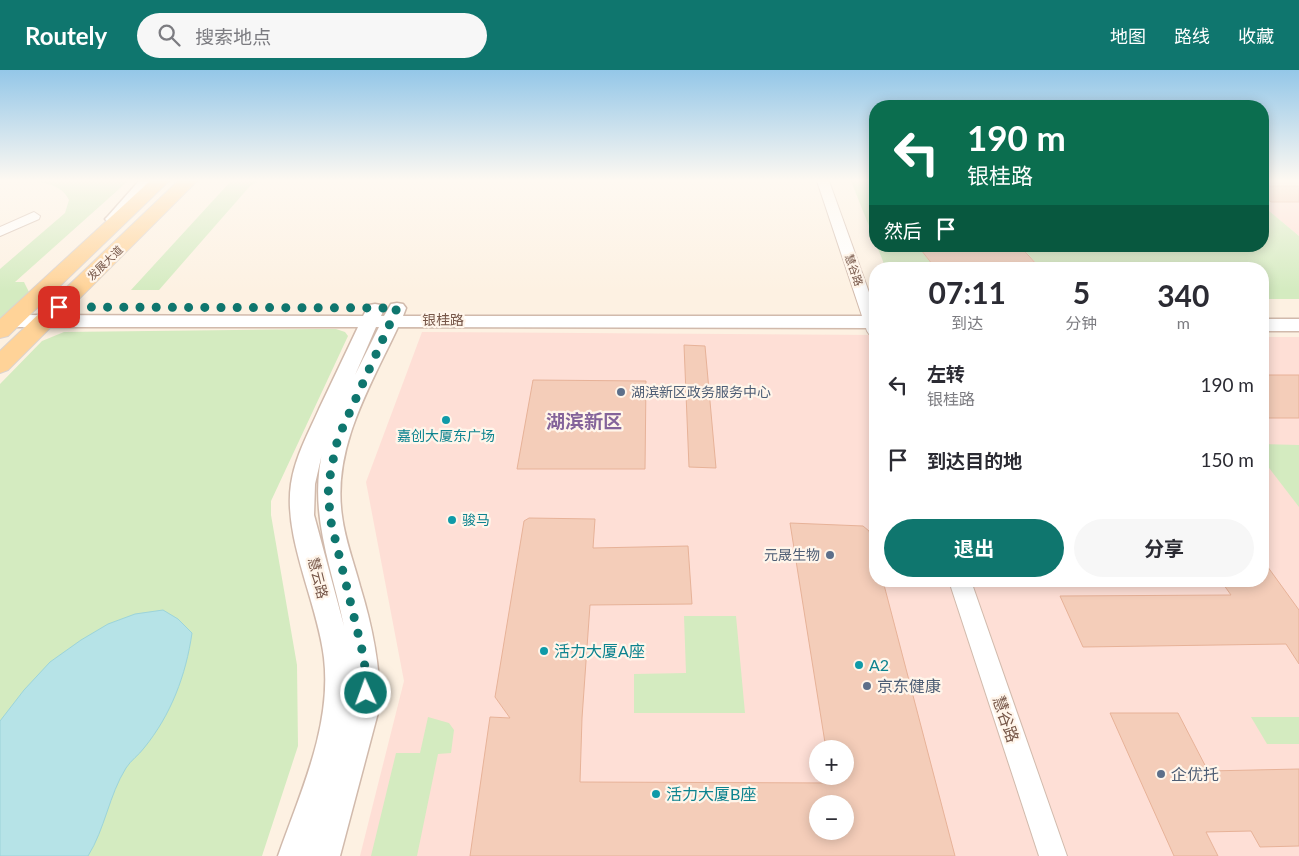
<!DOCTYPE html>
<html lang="zh">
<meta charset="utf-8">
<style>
body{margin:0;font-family:Lato,"Noto Sans SC",sans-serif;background:#f7f7f7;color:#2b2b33;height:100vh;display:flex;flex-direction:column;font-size:19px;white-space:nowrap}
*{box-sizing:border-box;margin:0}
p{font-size:16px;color:#7c7c81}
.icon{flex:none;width:28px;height:28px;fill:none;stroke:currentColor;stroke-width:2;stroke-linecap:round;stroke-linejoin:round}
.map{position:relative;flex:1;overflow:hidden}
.side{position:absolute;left:869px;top:192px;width:400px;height:325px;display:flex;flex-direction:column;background:#fff;border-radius:20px;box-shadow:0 2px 12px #0003}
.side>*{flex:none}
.hud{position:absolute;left:869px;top:30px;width:400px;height:152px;border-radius:20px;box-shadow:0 2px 12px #0003;background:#0b6e4f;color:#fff;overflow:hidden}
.buttons{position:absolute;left:809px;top:670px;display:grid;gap:10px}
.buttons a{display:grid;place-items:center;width:45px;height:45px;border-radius:50%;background:#fff;box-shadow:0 2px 12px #0003;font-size:25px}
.pin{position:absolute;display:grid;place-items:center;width:42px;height:42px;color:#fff;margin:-21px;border-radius:10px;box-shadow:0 2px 8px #0006}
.me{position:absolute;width:55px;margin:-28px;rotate:358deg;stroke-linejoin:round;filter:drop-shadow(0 0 4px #0008)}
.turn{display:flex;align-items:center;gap:18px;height:105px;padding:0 15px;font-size:22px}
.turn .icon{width:65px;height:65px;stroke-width:2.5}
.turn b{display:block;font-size:35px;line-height:42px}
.then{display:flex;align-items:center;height:48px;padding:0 15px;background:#0003;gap:10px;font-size:19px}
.eta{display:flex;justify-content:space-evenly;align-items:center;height:85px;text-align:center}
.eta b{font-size:30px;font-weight:700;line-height:35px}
.button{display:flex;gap:10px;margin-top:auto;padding:10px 15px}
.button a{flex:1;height:58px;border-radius:30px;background:#0f766e;color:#fff;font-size:20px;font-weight:700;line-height:58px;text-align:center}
.button a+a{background:#f7f7f7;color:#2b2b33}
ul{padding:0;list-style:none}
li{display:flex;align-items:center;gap:15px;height:75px;padding:0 15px}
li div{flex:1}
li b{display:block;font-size:19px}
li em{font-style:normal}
header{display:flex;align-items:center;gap:30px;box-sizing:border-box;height:70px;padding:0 25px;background:#0f766e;color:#fff}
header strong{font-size:24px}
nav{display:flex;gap:28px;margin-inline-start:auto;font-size:18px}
.search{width:350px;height:45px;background:#f7f7f7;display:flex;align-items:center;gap:12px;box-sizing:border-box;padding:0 18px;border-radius:28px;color:#7c7c81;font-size:19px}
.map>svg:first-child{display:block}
.commercial{fill:#fedfd6;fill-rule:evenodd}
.green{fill:#d4ebc0}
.water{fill:#b6e3e7;stroke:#9cd4da}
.building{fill:#f4cdb9;stroke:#e7b298;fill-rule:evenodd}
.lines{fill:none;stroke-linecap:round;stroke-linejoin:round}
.minor-casing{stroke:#d1baac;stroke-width:2}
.tertiary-casing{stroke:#d1baac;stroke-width:3}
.primary-casing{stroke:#dbd3cf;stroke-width:2}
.minor{fill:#fff;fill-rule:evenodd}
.tertiary{fill:#fff;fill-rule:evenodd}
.primary{fill:#ffd398;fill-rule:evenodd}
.route{stroke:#0f766e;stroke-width:9;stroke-dasharray:0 16.2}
.service-dot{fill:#5c6f8a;stroke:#fff5ea;stroke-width:2}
.culture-dot{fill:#0f9aa8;stroke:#fff5ea;stroke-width:2}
.labels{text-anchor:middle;stroke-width:4.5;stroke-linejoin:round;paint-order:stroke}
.far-street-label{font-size:11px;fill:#765648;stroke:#fff5ea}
.street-label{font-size:14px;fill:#765648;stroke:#fff5ea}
.service-label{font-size:14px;fill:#4e5e75;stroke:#fff5ea;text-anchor:start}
.culture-label{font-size:14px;fill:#0d838f;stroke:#fff5ea}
.near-culture-label{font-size:16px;fill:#0d838f;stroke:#fff5ea;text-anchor:start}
.near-service-label{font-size:16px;fill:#4e5e75;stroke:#fff5ea;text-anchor:start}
.near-street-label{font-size:16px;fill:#765648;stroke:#fff5ea}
.district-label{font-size:19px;font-weight:bold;fill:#84639a;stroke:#fff5ea}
</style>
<header>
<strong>Routely</strong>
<div class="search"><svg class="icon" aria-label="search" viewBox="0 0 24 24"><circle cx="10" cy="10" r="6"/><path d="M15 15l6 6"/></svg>搜索地点</div>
<nav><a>地图</a><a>路线</a><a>收藏</a></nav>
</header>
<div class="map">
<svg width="1299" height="786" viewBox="0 0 1299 786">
<rect width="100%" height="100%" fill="#fdf1e2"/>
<!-- commercial -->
<g class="commercial">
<path d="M 1263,111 L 1299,111 L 1299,166 L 1263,136 Z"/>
<path d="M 422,262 L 875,265 L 875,511 L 1262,511 L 1263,267 L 1299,267 L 1299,786 L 360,786 L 404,611 L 366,412 ZM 818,679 L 845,679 L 845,706 L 818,706 ZM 818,734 L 845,734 L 845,761 L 818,761 Z"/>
</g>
<!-- green -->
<g class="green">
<path d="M 35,111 L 128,111 L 15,212 L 24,212 L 30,224 L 0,252 L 0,199 L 65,143 L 69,130 C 62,116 50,114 35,111 Z"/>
<path d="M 231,111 L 259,111 L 250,116 L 159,220 L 131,220 Z"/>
<path d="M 851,111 L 875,111 L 875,171 Z"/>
<path d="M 1263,136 L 1299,166 L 1299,229 L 1263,229 L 1262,199 L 1041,199 L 1021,176 L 1262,176 Z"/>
<path d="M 877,176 L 918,176 L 936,199 L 886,199 Z"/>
<path d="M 318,259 L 336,259 L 345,262 L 348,266 L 271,431 L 271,445 L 297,595 L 298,676 L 262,786 L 0,786 L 0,314 L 42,271 L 64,262 Z"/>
<path d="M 1263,374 L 1299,375 L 1299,437 L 1263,390 Z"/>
<path d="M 684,546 L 736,546 L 745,643 L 634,643 L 634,604 L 686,603 Z"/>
<path d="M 428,647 L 449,653 L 454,660 L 451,683 L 438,684 L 417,786 L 371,786 L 396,683 L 420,683 Z"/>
<path d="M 1251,647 L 1299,647 L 1299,674 L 1267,674 Z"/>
</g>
<!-- water -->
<path class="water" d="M 163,540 L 178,549 L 192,563 C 186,605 171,645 144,678 C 139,685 131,690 126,698 C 109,725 105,759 88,786 L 0,786 L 0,651 L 24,620 L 50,592 L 81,570 L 108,554 L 135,544 Z"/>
<!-- building -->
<g class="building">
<path d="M 1262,116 L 1299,116 L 1299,132 L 1271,132 L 1262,125 Z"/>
<path d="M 918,176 L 1020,176 L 1038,196 L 1007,199 L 936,199 Z"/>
<path d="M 684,275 L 705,276 L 716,398 L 689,397 Z"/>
<rect x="1262" y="305" width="37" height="43"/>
<path d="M 533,310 L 646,311 L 645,399 L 517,399 Z"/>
<path d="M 529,448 L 595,449 L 593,478 L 688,476 L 692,534 L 590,535 L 582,648 L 580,712 L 832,713 L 831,706 L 845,706 L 845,679 L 826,679 L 790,453 L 863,456 L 869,461 L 875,483 L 875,511 L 883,511 L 955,786 L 470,786 L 490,647 L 510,648 L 495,627 L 524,451 ZM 818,734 L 845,734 L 845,761 L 818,761 Z"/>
<path d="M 1262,489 L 1299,540 L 1299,594 L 1286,574 L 1083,577 L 1060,526 L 1231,525 L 1221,511 L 1262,511 Z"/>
<path d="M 1110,643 L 1178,643 L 1208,701 L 1299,699 L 1299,776 L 1260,777 L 1251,761 L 1206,762 L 1218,786 L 1174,786 Z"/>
</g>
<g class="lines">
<defs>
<g id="minor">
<path d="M 817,111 L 829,111 L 875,239 L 875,266 L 869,264 L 867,261 Z"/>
<path d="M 34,142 L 40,146 L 39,149 L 0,166 L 0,157 Z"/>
<path d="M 949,511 L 971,511 L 1067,786 L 1039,786 Z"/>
</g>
<g id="tertiary">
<path d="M 139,111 L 154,111 L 118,152 L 108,152 L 105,149 L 108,146 Z"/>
<path d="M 397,233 L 403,234 L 406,238 L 403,246 L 875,246 L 875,258 L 398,257 C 370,317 332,378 342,446 C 345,470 354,493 360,516 C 372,555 380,594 380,635 L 340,786 L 278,786 C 300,723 332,656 324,588 C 318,534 283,468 291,414 C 295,387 308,364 319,339 C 332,312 345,284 358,257 L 11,257 L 4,255 L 2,251 L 4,247 L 11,245 L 363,246 L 369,235 L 375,234 L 381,235 L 384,239 L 381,246 L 384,246 L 391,234 ZM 376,257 L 379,257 L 355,305 ZM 324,375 C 307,440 331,494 344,556 L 314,445 L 315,414 Z"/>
<rect x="1262" y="249" width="37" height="12"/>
</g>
<g id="primary">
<path d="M 150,111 L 169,111 L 8,266 L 0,268 L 0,249 Z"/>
<path d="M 178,111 L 197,111 L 8,300 L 0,303 L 0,281 Z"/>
</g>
</defs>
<!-- minor casing -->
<use href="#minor" class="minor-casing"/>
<!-- tertiary casing -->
<use href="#tertiary" class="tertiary-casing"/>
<!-- primary casing -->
<use href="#primary" class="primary-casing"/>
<!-- minor -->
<use href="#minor" class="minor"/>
<!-- tertiary -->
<use href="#tertiary" class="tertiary"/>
<!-- primary -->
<use href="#primary" class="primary"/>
</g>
<!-- sky -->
<linearGradient id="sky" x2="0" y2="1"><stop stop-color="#94c7e8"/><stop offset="0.5" stop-color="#fef9f2"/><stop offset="1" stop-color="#fef9f2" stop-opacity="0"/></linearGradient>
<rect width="1299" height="221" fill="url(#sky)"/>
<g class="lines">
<!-- route -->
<path class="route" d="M 59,237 L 397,238 L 338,368 L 331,399 L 328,424 L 331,452 L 363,584 L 367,611 L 366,623"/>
</g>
<!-- markers -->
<g class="service-dot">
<circle cx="621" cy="322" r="5"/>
<circle cx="830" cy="485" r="5"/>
<circle cx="867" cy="616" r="5"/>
<circle cx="1161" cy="704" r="5"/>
</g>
<g class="culture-dot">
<circle cx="446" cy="350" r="5"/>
<circle cx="452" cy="450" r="5"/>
<circle cx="544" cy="581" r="5"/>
<circle cx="859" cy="595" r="5"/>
<circle cx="656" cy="724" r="5"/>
</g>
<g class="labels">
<!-- far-street labels -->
<g class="far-street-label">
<text transform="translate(105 193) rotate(-44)" y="4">发展大道</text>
<text transform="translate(854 200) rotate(71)" y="4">慧谷路</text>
</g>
<!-- street labels -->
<g class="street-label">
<text x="443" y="255">银桂路</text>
<text transform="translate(318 508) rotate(76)" y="5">慧云路</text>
</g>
<!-- service labels -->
<g class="service-label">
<text x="631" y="327">湖滨新区政务服务中心</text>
<text x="820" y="490" text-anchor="end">元晟生物</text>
</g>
<!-- culture labels -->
<g class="culture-label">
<text x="446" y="371">嘉创大厦东广场</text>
<text x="462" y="455" text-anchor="start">骏马</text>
</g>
<!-- near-culture labels -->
<g class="near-culture-label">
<text x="554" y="587">活力大厦A座</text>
<text x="869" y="601">A2</text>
<text x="666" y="730">活力大厦B座</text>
</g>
<!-- near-service labels -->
<g class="near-service-label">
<text x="877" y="622">京东健康</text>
<text x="1171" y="710">企优托</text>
</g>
<!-- near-street labels -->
<g class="near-street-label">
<text transform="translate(1006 649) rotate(71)" y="6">慧谷路</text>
</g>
<!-- district labels -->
<g class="district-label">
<text x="584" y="358">湖滨新区</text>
</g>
</g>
</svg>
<div class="buttons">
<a>+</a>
<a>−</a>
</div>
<div class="pin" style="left:59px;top:237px;background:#d93025"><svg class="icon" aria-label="arrive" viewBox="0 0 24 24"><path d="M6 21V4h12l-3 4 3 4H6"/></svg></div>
<svg class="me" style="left:366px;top:623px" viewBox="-20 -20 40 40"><circle r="17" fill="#0f766e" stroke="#fff" stroke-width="3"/><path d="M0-11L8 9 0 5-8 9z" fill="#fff"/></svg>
<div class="hud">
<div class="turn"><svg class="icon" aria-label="left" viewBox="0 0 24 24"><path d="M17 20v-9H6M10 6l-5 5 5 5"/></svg><div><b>190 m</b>银桂路</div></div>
<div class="then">然后<svg class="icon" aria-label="arrive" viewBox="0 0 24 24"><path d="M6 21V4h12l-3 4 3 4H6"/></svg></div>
</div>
<section class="side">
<div class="eta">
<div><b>07:11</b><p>到达</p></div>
<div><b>5</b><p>分钟</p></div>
<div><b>340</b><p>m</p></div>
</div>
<ul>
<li><svg class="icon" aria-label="left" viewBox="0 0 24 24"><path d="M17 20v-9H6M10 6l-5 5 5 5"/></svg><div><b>左转</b><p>银桂路</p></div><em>190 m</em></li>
<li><svg class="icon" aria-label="arrive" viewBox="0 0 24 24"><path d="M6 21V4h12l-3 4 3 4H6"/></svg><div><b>到达目的地</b></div><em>150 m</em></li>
</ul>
<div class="button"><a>退出</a><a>分享</a></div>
</section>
</div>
